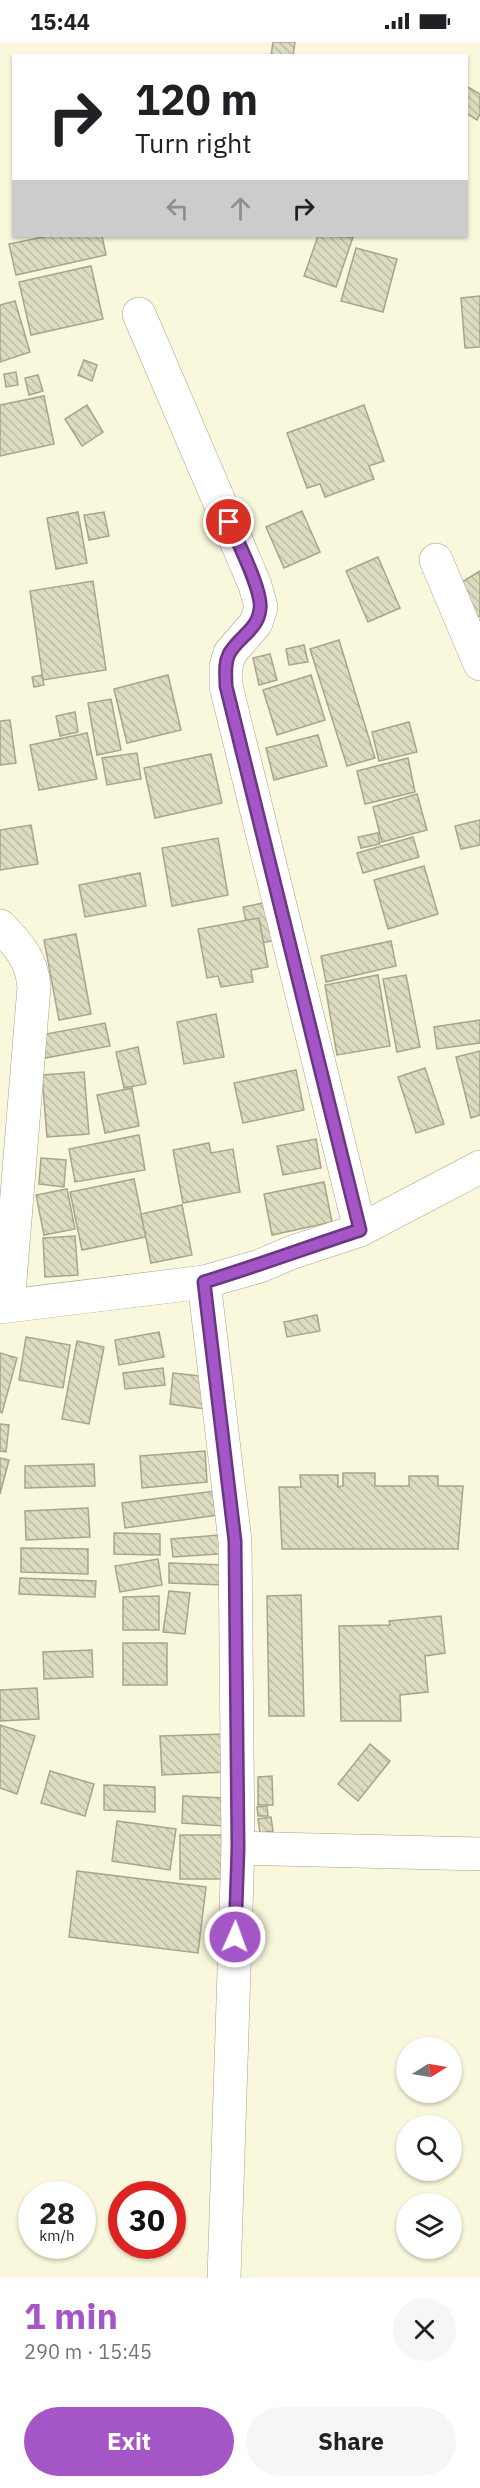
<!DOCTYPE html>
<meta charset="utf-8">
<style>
body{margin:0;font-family:"IBM Plex Sans",sans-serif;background:#f6f6f6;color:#202124;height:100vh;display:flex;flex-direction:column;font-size:22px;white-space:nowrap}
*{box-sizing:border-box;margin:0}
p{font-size:20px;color:#757577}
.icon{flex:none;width:33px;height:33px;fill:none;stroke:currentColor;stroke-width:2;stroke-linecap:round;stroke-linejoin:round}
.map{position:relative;height:2236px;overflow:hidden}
.sheet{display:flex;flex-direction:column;background:#fff;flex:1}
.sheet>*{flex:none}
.guide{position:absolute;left:12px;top:12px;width:456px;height:183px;border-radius:0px;box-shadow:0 2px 4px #0004;background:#fff;color:#202124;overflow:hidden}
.needle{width:39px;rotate:79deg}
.fabs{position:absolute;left:396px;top:1995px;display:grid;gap:12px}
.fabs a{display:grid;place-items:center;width:66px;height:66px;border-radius:50%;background:#fff;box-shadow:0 2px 4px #0004;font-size:30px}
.speed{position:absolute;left:18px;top:2139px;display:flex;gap:12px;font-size:30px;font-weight:700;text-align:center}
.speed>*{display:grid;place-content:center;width:78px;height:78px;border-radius:50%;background:#fff;box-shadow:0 2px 4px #0004;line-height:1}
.speed small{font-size:15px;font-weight:400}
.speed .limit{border:9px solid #d22;background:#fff;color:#111}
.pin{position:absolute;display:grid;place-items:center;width:51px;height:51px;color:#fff;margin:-26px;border:3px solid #fff;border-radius:50%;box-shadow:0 2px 6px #0007}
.me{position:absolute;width:66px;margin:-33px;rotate:2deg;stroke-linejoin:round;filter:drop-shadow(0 0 4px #0008)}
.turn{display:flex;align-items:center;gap:21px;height:126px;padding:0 24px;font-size:27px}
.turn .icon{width:78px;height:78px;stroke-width:2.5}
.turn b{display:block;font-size:42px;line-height:51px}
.lanes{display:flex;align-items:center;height:57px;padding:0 24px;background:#0003;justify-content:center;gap:30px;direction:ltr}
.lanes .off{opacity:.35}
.round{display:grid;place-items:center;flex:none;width:63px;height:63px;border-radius:32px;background:#f6f6f6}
.headline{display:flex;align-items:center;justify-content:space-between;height:102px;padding:0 24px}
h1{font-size:36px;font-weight:700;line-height:45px;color:#a455c6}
.action{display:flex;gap:12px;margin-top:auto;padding:12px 24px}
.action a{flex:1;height:69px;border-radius:36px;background:#a455c6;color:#fff;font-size:24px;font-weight:700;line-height:69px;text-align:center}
.action a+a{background:#f6f6f6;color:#202124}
.status{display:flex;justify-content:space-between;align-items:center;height:42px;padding:0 30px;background:#fff;direction:ltr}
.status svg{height:16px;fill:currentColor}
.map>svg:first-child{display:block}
.building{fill:url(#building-back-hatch);stroke:#a7a58b;stroke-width:1.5}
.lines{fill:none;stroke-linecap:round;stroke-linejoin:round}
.street-casing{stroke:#a5a48a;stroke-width:34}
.street{stroke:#fff;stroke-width:33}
.route-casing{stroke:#6b3781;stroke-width:15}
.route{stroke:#a455c6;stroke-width:10}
</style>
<div class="status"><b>15:44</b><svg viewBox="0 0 49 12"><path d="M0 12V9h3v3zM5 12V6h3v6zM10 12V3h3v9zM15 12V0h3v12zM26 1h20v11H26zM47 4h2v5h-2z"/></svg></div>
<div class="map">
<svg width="480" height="2236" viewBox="0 0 480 2236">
<defs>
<pattern id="building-back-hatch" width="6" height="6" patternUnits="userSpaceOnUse" patternTransform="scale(1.5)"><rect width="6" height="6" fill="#dddcc1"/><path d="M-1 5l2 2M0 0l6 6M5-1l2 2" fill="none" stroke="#bdbca4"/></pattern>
</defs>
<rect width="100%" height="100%" fill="#faf8dc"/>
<!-- building -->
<g class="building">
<path d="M 273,0 L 295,0 L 293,14 L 271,14 Z"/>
<path d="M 466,44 L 480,52 L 480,72 L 477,78 L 466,71 Z"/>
<path d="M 48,194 L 102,194 L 106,213 L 16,233 L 9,202 Z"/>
<path d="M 318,194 L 353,195 L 336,245 L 304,234 Z"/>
<path d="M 356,206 L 397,217 L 383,270 L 341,259 Z"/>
<path d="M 91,224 L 103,277 L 31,293 L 19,240 Z"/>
<path d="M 480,254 L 480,305 L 465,306 L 461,256 Z"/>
<path d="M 15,259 L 30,310 L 0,320 L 0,263 Z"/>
<path d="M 84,318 L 97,323 L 92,339 L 78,333 Z"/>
<path d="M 16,330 L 18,343 L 6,345 L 4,332 Z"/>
<path d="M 38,333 L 43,349 L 29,353 L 25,336 Z"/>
<path d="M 44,354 L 54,402 L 0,414 L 0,363 Z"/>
<path d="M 87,363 L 103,390 L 82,404 L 65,377 Z"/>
<path d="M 364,363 L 384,419 L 369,424 L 374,437 L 325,455 L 320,442 L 307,446 L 287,391 Z"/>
<path d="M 302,469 L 320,510 L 284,526 L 266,485 Z"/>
<path d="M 78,470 L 87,521 L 56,527 L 47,476 Z"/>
<path d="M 104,470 L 109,494 L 89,498 L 84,473 Z"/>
<path d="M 378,515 L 400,566 L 368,580 L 346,529 Z"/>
<path d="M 480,529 L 480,574 L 473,578 L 454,545 Z"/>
<path d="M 93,539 L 106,628 L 43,638 L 30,549 Z"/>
<path d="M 339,598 L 375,716 L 347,724 L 310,607 Z"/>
<path d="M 304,603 L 308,620 L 289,623 L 286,607 Z"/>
<path d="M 270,612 L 277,638 L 259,643 L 253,616 Z"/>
<path d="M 42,633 L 44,643 L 34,645 L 32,635 Z"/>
<path d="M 168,633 L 181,688 L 127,701 L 114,647 Z"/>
<path d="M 311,633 L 325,678 L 277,693 L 263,648 Z"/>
<path d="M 111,657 L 121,708 L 97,713 L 88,661 Z"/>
<path d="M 75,670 L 78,690 L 60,694 L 56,674 Z"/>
<path d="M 10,678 L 16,721 L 0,723 L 0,679 Z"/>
<path d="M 409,680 L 417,710 L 379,719 L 372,690 Z"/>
<path d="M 87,691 L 97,737 L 39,748 L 30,703 Z"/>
<path d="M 318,693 L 327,724 L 274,738 L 266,706 Z"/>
<path d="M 137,711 L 141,737 L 107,743 L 102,716 Z"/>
<path d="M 211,712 L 222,761 L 155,776 L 144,726 Z"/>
<path d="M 408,716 L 415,750 L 365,762 L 357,729 Z"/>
<path d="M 417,752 L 427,788 L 382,800 L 373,765 Z"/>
<path d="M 480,778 L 480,803 L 461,807 L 455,784 Z"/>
<path d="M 31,783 L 38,822 L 0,828 L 0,788 Z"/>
<path d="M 378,791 L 380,802 L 361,806 L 358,795 Z"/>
<path d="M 413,795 L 419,815 L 363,831 L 357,811 Z"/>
<path d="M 218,796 L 228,853 L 172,864 L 162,806 Z"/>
<path d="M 424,824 L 438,872 L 388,887 L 374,838 Z"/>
<path d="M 140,831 L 146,864 L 85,875 L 79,843 Z"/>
<path d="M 268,860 L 276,898 L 251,903 L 243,865 Z"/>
<path d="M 259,876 L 268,925 L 251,928 L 253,940 L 221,945 L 218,934 L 207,936 L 198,887 Z"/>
<path d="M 76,892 L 91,972 L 59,978 L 44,898 Z"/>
<path d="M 391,899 L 396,924 L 326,940 L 321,914 Z"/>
<path d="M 378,933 L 390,1004 L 337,1013 L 325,943 Z"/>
<path d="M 406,933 L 420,1005 L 397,1010 L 383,937 Z"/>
<path d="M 216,972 L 224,1015 L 184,1022 L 177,980 Z"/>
<path d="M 480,978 L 480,1001 L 437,1007 L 434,985 Z"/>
<path d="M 105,981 L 110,1004 L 45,1016 L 41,993 Z"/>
<path d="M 138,1005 L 146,1042 L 124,1046 L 116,1010 Z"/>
<path d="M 480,1009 L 480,1073 L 471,1076 L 456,1015 Z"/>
<path d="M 425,1026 L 444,1082 L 416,1091 L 398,1035 Z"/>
<path d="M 296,1028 L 304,1068 L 243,1081 L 234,1041 Z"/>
<path d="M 84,1030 L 89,1092 L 47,1095 L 42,1033 Z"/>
<path d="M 132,1046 L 139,1084 L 105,1091 L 97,1053 Z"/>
<path d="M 139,1093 L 145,1128 L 75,1140 L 69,1107 Z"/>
<path d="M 316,1097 L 321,1126 L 283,1133 L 277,1104 Z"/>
<path d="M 209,1101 L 211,1111 L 233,1107 L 240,1150 L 183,1161 L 173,1108 Z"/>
<path d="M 41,1116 L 66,1118 L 64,1145 L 39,1142 Z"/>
<path d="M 134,1137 L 146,1195 L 82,1208 L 70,1150 Z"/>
<path d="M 324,1140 L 332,1180 L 272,1193 L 264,1152 Z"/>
<path d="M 67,1147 L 75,1187 L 44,1193 L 36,1153 Z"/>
<path d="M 182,1163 L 192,1213 L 151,1221 L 141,1172 Z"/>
<path d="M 75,1194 L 78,1233 L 45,1235 L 43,1196 Z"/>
<path d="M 317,1273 L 320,1289 L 287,1295 L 284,1280 Z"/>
<path d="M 159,1290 L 164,1315 L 119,1323 L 115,1298 Z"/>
<path d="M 26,1295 L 70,1303 L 63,1346 L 19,1338 Z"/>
<path d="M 77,1299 L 104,1305 L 89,1382 L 62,1377 Z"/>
<path d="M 0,1311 L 17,1316 L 2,1371 L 0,1370 Z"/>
<path d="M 163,1326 L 165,1343 L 125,1347 L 123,1331 Z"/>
<path d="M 173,1331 L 208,1335 L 205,1367 L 170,1362 Z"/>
<path d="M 0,1382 L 9,1383 L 6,1410 L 0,1409 Z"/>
<path d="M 205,1409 L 207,1440 L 142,1446 L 140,1414 Z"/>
<path d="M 0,1416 L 9,1418 L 0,1452 Z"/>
<path d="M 94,1422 L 95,1444 L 25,1446 L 25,1424 Z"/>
<path d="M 343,1431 L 375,1431 L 375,1444 L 409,1444 L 409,1434 L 438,1434 L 438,1444 L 463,1444 L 458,1507 L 282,1507 L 279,1445 L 301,1445 L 300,1433 L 338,1433 L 338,1445 L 343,1444 Z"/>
<path d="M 215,1449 L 218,1473 L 125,1486 L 122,1461 Z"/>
<path d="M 88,1466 L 90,1495 L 26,1498 L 25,1469 Z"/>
<path d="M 114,1491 L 160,1492 L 160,1513 L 114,1512 Z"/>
<path d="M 231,1492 L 233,1511 L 173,1515 L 171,1497 Z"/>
<path d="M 21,1506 L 88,1507 L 88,1532 L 21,1530 Z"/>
<path d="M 158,1517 L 162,1543 L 120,1550 L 115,1524 Z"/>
<path d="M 169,1521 L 225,1523 L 224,1543 L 169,1541 Z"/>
<path d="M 20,1536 L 96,1539 L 95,1555 L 19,1552 Z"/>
<path d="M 169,1549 L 190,1551 L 185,1592 L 163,1590 Z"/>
<path d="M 301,1553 L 304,1674 L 269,1674 L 267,1554 Z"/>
<path d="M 159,1554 L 159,1588 L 123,1588 L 123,1555 Z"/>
<path d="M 441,1574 L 445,1611 L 425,1614 L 428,1650 L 400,1653 L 401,1679 L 341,1679 L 339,1584 L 390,1583 L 389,1579 Z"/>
<rect x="123" y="1601" width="44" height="42"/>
<path d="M 92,1608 L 93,1635 L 44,1637 L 43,1610 Z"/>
<path d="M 37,1646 L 39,1677 L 0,1679 L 0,1648 Z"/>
<path d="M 0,1683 L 35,1694 L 17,1752 L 0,1746 Z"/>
<path d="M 225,1692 L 226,1730 L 162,1733 L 160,1694 Z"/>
<path d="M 370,1702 L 390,1719 L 358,1759 L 338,1742 Z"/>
<path d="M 50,1729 L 94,1742 L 85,1774 L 41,1761 Z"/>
<path d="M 272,1734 L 273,1763 L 258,1763 L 258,1735 Z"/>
<path d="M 104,1743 L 155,1745 L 155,1770 L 104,1768 Z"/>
<path d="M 183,1754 L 225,1756 L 224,1784 L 182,1781 Z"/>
<path d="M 267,1764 L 268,1774 L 258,1774 L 257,1765 Z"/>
<path d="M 271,1775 L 273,1789 L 260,1791 L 258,1777 Z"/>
<path d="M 117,1779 L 176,1787 L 170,1828 L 112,1819 Z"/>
<path d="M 180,1793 L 230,1793 L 231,1837 L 180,1837 Z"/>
<path d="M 77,1829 L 206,1845 L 198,1911 L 69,1895 Z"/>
</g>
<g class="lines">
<defs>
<g id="street">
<path d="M 139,272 L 255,543 L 261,565 L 256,581 L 230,611 L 226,624 L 226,644 L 360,1188"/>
<path d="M 436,518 L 480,622"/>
<path d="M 0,884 C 19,903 32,918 34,945 L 8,1263"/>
<path d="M 204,1240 L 235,1499 L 238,1806 L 224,2236"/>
<path d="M 0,1265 L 204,1240 L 260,1224 L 293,1210 L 360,1188 L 480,1125"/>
<path d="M 238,1806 L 480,1812"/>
</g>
</defs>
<!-- street casing -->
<use href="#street" class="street-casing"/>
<!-- street -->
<use href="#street" class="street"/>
</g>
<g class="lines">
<defs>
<path id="route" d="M 229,480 C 237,499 263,549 260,567 C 258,588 238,595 229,612 C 224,622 226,633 226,644 L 360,1188 C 308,1205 257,1224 204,1240 L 235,1499 L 238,1806 L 235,1895"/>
</defs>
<!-- route casing -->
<use href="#route" class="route-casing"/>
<!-- route -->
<use href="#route" class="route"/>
</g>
</svg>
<div class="fabs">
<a><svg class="needle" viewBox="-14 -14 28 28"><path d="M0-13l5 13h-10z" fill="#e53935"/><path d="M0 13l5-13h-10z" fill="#757577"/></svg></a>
<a><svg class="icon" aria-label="search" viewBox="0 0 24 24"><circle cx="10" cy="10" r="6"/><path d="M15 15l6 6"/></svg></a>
<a><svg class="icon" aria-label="layers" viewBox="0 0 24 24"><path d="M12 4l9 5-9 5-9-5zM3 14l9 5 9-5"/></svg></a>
</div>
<div class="speed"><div>28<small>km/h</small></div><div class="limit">30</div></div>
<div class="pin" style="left:229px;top:480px;background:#d93025"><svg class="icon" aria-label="arrive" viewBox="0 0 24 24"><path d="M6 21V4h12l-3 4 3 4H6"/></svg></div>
<svg class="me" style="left:235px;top:1895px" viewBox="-20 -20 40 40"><circle r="17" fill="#a455c6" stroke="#fff" stroke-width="3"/><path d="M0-11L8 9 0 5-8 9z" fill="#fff"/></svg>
<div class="guide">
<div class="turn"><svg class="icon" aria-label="right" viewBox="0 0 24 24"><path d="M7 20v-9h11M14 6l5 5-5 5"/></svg><div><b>120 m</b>Turn right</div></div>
<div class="lanes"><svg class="icon off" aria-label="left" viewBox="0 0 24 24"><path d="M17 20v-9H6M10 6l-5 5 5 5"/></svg><svg class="icon off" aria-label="ahead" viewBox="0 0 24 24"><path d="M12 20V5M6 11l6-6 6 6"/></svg><svg class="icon" aria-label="right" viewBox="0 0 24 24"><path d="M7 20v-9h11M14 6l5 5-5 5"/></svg></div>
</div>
</div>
<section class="sheet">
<div class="headline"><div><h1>1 min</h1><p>290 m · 15:45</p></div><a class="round"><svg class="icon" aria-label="close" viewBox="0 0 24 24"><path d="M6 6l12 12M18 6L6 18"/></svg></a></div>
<div class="action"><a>Exit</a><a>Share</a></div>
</section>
